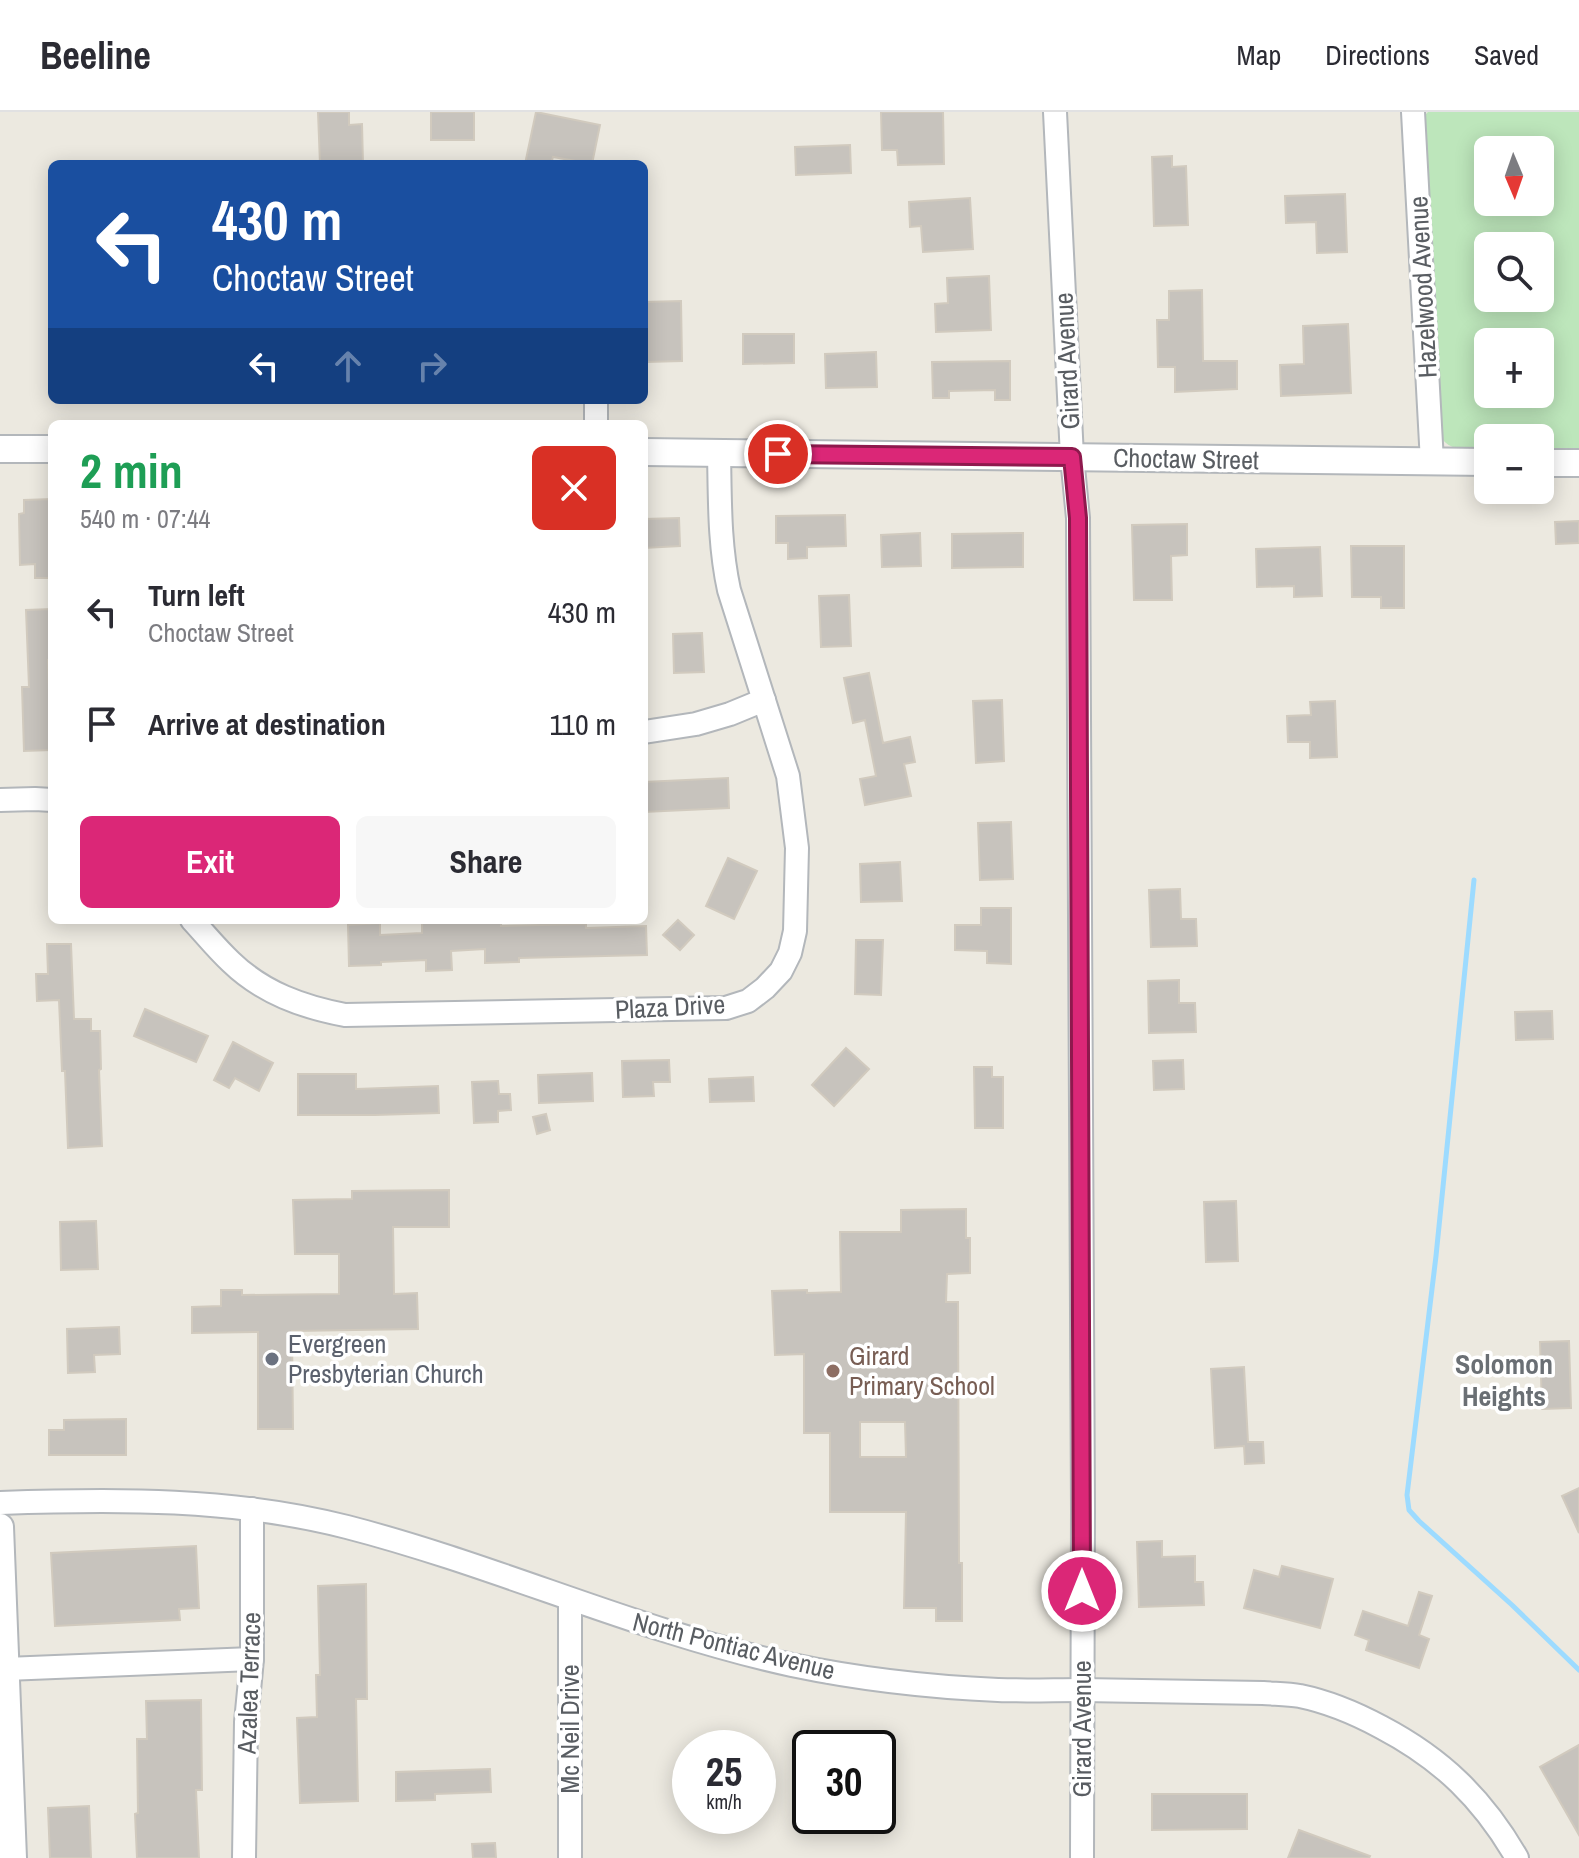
<!DOCTYPE html>
<meta charset="utf-8">
<style>
body{margin:0;font-family:"Archivo Narrow",sans-serif;background:#f7f7f7;color:#2b2b33;height:100vh;display:flex;flex-direction:column;font-size:30px;white-space:nowrap}
*{box-sizing:border-box;margin:0}
p{font-size:26px;color:#7c7c81}
.icon{flex:none;width:44px;height:44px;fill:none;stroke:currentColor;stroke-width:2;stroke-linecap:round;stroke-linejoin:round}
.map{position:relative;flex:1;overflow:hidden}
.details{position:absolute;left:48px;top:308px;width:600px;height:504px;display:flex;flex-direction:column;background:#fff;border-radius:12px;box-shadow:0 4px 20px #0003}
.details>*{flex:none}
.top-card{position:absolute;left:48px;top:48px;width:600px;height:244px;border-radius:12px;box-shadow:0 4px 20px #0003;background:#1a4fa0;color:#fff;overflow:hidden}
.needle{width:52px;rotate:178deg}
.controls{position:absolute;left:1474px;top:24px;display:grid;gap:16px}
.controls a{display:grid;place-items:center;width:80px;height:80px;border-radius:12px;background:#fff;box-shadow:0 4px 20px #0003;font-size:40px}
.speed{position:absolute;left:672px;top:1618px;display:flex;gap:16px;font-size:40px;font-weight:700;text-align:center}
.speed>*{display:grid;place-content:center;width:104px;height:104px;border-radius:50%;background:#fff;box-shadow:0 4px 20px #0003;line-height:1}
.speed small{font-size:20px;font-weight:400}
.speed .limit{border:4px solid #111;border-radius:12px;background:#fff;color:#111}
.pin{position:absolute;display:grid;place-items:center;width:68px;height:68px;color:#fff;margin:-34px;border:4px solid #fff;border-radius:50%;box-shadow:0 2px 8px #0007}
.me{position:absolute;width:88px;margin:-44px;rotate:0deg;stroke-linejoin:round;filter:drop-shadow(0 0 6px #0008)}
.turn{display:flex;align-items:center;gap:28px;height:168px;padding:0 32px;font-size:36px}
.turn .icon{width:104px;height:104px;stroke-width:2.5}
.turn b{display:block;font-size:56px;line-height:68px}
.lanes{display:flex;align-items:center;height:76px;padding:0 32px;background:#0003;justify-content:center;gap:40px;direction:ltr}
.lanes .off{opacity:.35}
.round{display:grid;place-items:center;flex:none;width:84px;height:84px;border-radius:12px;background:#f7f7f7}
.headline{display:flex;align-items:center;justify-content:space-between;height:136px;padding:0 32px}
h1{font-size:48px;font-weight:700;line-height:60px;color:#1e9e55}
.primary-button{display:flex;gap:16px;margin-top:auto;padding:16px 32px}
.primary-button a{flex:1;height:92px;border-radius:12px;background:#db2777;color:#fff;font-size:32px;font-weight:700;line-height:92px;text-align:center}
.primary-button a+a{background:#f7f7f7;color:#2b2b33}
ul{padding:0;list-style:none}
li{display:flex;align-items:center;gap:24px;height:112px;padding:0 32px}
li div{flex:1}
li b{display:block;font-size:30px}
li em{font-style:normal}
header{display:flex;align-items:center;gap:48px;box-sizing:border-box;height:112px;padding:0 40px;background:#fff;border-bottom:2px solid #e1e1e2}
header strong{font-size:38px}
nav{display:flex;gap:44px;margin-inline-start:auto;font-size:28px}
.map>svg:first-child{display:block}
.green{fill:#bde6bb;fill-rule:evenodd}
.lines{fill:none;stroke-linecap:round;stroke-linejoin:round}
.stream{stroke:#9ddbff;stroke-width:5}
.building{fill:#c7c3bd;stroke:#d1cabe;stroke-width:2;fill-rule:evenodd}
.minor-casing{stroke:#b3b7bb;stroke-width:26}
.tertiary-casing{stroke:#b3b7bb;stroke-width:30}
.minor{stroke:#fff;stroke-width:22}
.tertiary{stroke:#fff;stroke-width:26}
.route-casing{stroke:#8e194d;stroke-width:20}
.route{stroke:#db2777;stroke-width:14}
.worship-dot{fill:#6b7280;stroke:#fff;stroke-width:3}
.education-dot{fill:#8d6e63;stroke:#fff;stroke-width:3}
.labels{text-anchor:middle;stroke-width:7;stroke-linejoin:round;paint-order:stroke}
.street-label{font-size:26px;fill:#595d62;stroke:#fff}
.worship-label{font-size:26px;fill:#5b616d;stroke:#fff;text-anchor:start}
.education-label{font-size:26px;fill:#785e54;stroke:#fff;text-anchor:start}
.neighbourhood-label{font-size:28px;font-weight:bold;fill:#6a6f74;stroke:#fff}
</style>
<header>
<strong>Beeline</strong>
<nav><a>Map</a><a>Directions</a><a>Saved</a></nav>
</header>
<div class="map">
<svg width="1579" height="1746" viewBox="0 0 1579 1746">
<rect width="100%" height="100%" fill="#ece9e0"/>
<!-- green -->
<path class="green" d="M 1428,0 L 1579,0 L 1579,339 L 1540,339 L 1540,326 L 1488,326 L 1488,338 C 1471,337 1453,341 1442,327 L 1432,191 L 1425,3 ZM 1488,38 L 1540,38 L 1540,90 L 1488,90 ZM 1488,134 L 1540,134 L 1540,186 L 1488,186 ZM 1488,230 L 1540,230 L 1540,282 L 1488,282 Z"/>
<g class="lines">
<!-- stream -->
<path class="stream" d="M 1474,768 L 1436,1144 L 1407,1383 L 1409,1398 L 1419,1409 L 1512,1493 L 1579,1558"/>
</g>
<!-- building -->
<g class="building">
<path d="M 318,0 L 349,0 L 349,13 L 362,12 L 363,52 L 320,52 Z"/>
<rect x="431" y="0" width="43" height="28"/>
<path d="M 536,0 L 600,13 L 592,52 L 553,45 L 551,52 L 525,52 Z"/>
<path d="M 881,0 L 943,0 L 944,52 L 898,53 L 897,38 L 882,38 Z"/>
<path d="M 850,33 L 851,61 L 796,63 L 795,35 Z"/>
<path d="M 1172,44 L 1172,55 L 1186,54 L 1188,113 L 1154,114 L 1152,45 Z"/>
<path d="M 1345,82 L 1347,140 L 1317,141 L 1316,110 L 1286,111 L 1285,84 Z"/>
<path d="M 970,86 L 973,137 L 923,140 L 921,114 L 910,115 L 909,90 Z"/>
<path d="M 989,164 L 991,218 L 936,220 L 935,192 L 948,191 L 947,166 Z"/>
<path d="M 1202,178 L 1203,249 L 1237,249 L 1237,277 L 1175,280 L 1175,255 L 1158,255 L 1157,208 L 1169,208 L 1169,179 Z"/>
<path d="M 681,189 L 682,249 L 646,250 L 644,190 Z"/>
<path d="M 1348,212 L 1351,281 L 1281,284 L 1280,253 L 1304,252 L 1303,214 Z"/>
<path d="M 743,222 L 794,222 L 794,251 L 743,252 Z"/>
<path d="M 876,240 L 877,275 L 826,276 L 825,242 Z"/>
<path d="M 1010,249 L 1010,288 L 995,288 L 995,278 L 949,279 L 949,286 L 933,286 L 932,250 Z"/>
<path d="M 52,387 L 52,466 L 35,466 L 35,452 L 20,453 L 19,402 L 24,401 L 24,388 Z"/>
<path d="M 845,403 L 846,434 L 807,435 L 807,446 L 788,447 L 788,431 L 776,431 L 776,404 Z"/>
<path d="M 679,406 L 680,434 L 644,436 L 644,407 Z"/>
<path d="M 1579,409 L 1579,431 L 1556,432 L 1555,410 Z"/>
<path d="M 1187,412 L 1187,443 L 1171,444 L 1172,488 L 1134,488 L 1132,413 Z"/>
<path d="M 920,421 L 921,454 L 882,455 L 881,423 Z"/>
<path d="M 1023,421 L 1023,455 L 952,456 L 952,422 Z"/>
<path d="M 1351,434 L 1404,434 L 1404,496 L 1381,496 L 1381,485 L 1352,485 Z"/>
<path d="M 1320,435 L 1322,484 L 1294,485 L 1294,474 L 1257,475 L 1256,437 Z"/>
<path d="M 849,483 L 851,534 L 821,535 L 819,484 Z"/>
<path d="M 52,497 L 52,548 L 48,548 L 51,638 L 24,639 L 22,575 L 29,575 L 26,498 Z"/>
<path d="M 702,521 L 704,560 L 674,561 L 673,522 Z"/>
<path d="M 869,561 L 883,631 L 910,625 L 915,650 L 904,652 L 911,684 L 865,693 L 860,667 L 876,664 L 865,608 L 853,611 L 844,566 Z"/>
<path d="M 1002,588 L 1004,649 L 976,651 L 973,589 Z"/>
<path d="M 1335,589 L 1337,645 L 1310,646 L 1310,630 L 1288,630 L 1287,604 L 1311,603 L 1310,590 Z"/>
<path d="M 728,666 L 729,696 L 644,700 L 644,670 Z"/>
<path d="M 1011,710 L 1013,767 L 980,768 L 978,711 Z"/>
<path d="M 728,746 L 757,759 L 734,807 L 706,794 Z"/>
<path d="M 900,750 L 902,789 L 861,790 L 860,752 Z"/>
<path d="M 1180,777 L 1181,807 L 1196,807 L 1197,834 L 1151,835 L 1149,778 Z"/>
<path d="M 981,796 L 1011,796 L 1011,852 L 987,851 L 987,839 L 955,838 L 955,813 L 981,813 Z"/>
<path d="M 422,808 L 501,808 L 501,814 L 586,812 L 586,816 L 646,814 L 647,843 L 519,846 L 519,850 L 485,851 L 485,837 L 451,839 L 452,858 L 426,859 L 426,848 L 381,850 L 381,853 L 349,854 L 348,813 L 380,811 L 380,823 L 422,821 Z"/>
<path d="M 678,808 L 694,823 L 680,838 L 663,823 Z"/>
<path d="M 856,828 L 883,828 L 881,883 L 855,882 Z"/>
<path d="M 47,832 L 71,832 L 74,907 L 91,907 L 91,919 L 100,919 L 101,957 L 99,958 L 102,1034 L 68,1036 L 65,959 L 62,959 L 59,888 L 37,889 L 36,862 L 48,862 Z"/>
<path d="M 1179,868 L 1179,891 L 1195,891 L 1196,920 L 1149,921 L 1148,869 Z"/>
<path d="M 145,897 L 208,924 L 196,950 L 134,924 Z"/>
<path d="M 1552,899 L 1553,927 L 1516,928 L 1515,900 Z"/>
<path d="M 233,930 L 273,951 L 259,979 L 235,966 L 229,976 L 214,968 Z"/>
<path d="M 846,936 L 869,957 L 834,994 L 812,973 Z"/>
<path d="M 669,948 L 670,970 L 653,970 L 654,984 L 623,985 L 622,949 Z"/>
<path d="M 1183,948 L 1184,977 L 1154,978 L 1153,949 Z"/>
<path d="M 974,955 L 992,955 L 992,965 L 1003,965 L 1003,1016 L 975,1016 Z"/>
<path d="M 592,961 L 593,989 L 539,991 L 538,963 Z"/>
<path d="M 298,962 L 356,962 L 356,977 L 438,974 L 439,1001 L 375,1003 L 298,1003 Z"/>
<path d="M 753,965 L 754,989 L 710,990 L 709,967 Z"/>
<path d="M 498,969 L 499,982 L 510,982 L 511,998 L 498,999 L 498,1010 L 474,1011 L 472,970 Z"/>
<path d="M 546,1002 L 550,1018 L 537,1022 L 533,1005 Z"/>
<path d="M 449,1078 L 449,1115 L 393,1115 L 394,1182 L 417,1181 L 418,1217 L 292,1219 L 293,1317 L 258,1317 L 258,1220 L 192,1221 L 192,1195 L 221,1194 L 221,1178 L 242,1178 L 242,1183 L 339,1182 L 339,1142 L 295,1142 L 293,1088 L 352,1087 L 352,1079 Z"/>
<path d="M 1236,1089 L 1238,1149 L 1206,1150 L 1204,1090 Z"/>
<path d="M 966,1097 L 966,1126 L 970,1126 L 970,1161 L 947,1162 L 946,1190 L 958,1190 L 959,1451 L 962,1451 L 962,1509 L 936,1509 L 936,1496 L 904,1496 L 906,1400 L 830,1400 L 830,1321 L 804,1321 L 804,1242 L 775,1243 L 772,1179 L 807,1178 L 807,1181 L 841,1180 L 840,1120 L 901,1120 L 901,1098 ZM 860,1310 L 905,1310 L 906,1345 L 860,1345 Z"/>
<path d="M 96,1109 L 98,1157 L 61,1158 L 60,1110 Z"/>
<path d="M 119,1215 L 120,1242 L 94,1243 L 95,1260 L 68,1261 L 67,1217 Z"/>
<path d="M 1569,1229 L 1571,1296 L 1542,1297 L 1540,1230 Z"/>
<path d="M 1244,1255 L 1248,1330 L 1263,1330 L 1264,1351 L 1245,1352 L 1244,1334 L 1215,1336 L 1211,1257 Z"/>
<path d="M 126,1307 L 126,1343 L 49,1343 L 49,1318 L 64,1318 L 64,1308 Z"/>
<path d="M 1579,1376 L 1579,1421 L 1562,1384 Z"/>
<path d="M 1162,1429 L 1162,1445 L 1195,1444 L 1195,1470 L 1203,1470 L 1204,1493 L 1139,1495 L 1137,1430 Z"/>
<path d="M 196,1434 L 199,1496 L 179,1497 L 180,1508 L 55,1514 L 51,1441 Z"/>
<path d="M 1282,1454 L 1333,1467 L 1320,1516 L 1244,1496 L 1254,1458 L 1279,1465 Z"/>
<path d="M 366,1472 L 367,1587 L 356,1587 L 358,1689 L 300,1691 L 297,1606 L 317,1605 L 316,1563 L 320,1563 L 318,1474 Z"/>
<path d="M 1419,1480 L 1432,1484 L 1419,1523 L 1429,1527 L 1419,1556 L 1366,1538 L 1369,1528 L 1355,1523 L 1363,1499 L 1408,1514 Z"/>
<path d="M 201,1588 L 202,1678 L 196,1678 L 199,1746 L 137,1746 L 135,1702 L 138,1701 L 137,1627 L 147,1627 L 146,1589 Z"/>
<path d="M 1579,1633 L 1579,1723 L 1540,1655 Z"/>
<path d="M 490,1657 L 491,1680 L 435,1682 L 435,1688 L 396,1689 L 396,1660 Z"/>
<path d="M 1152,1682 L 1247,1682 L 1247,1717 L 1152,1718 Z"/>
<path d="M 89,1694 L 91,1746 L 50,1746 L 48,1696 Z"/>
<path d="M 1299,1718 L 1370,1744 L 1369,1746 L 1288,1746 Z"/>
<path d="M 495,1731 L 496,1746 L 473,1746 L 472,1732 Z"/>
</g>
<g class="lines">
<defs>
<g id="minor">
<path d="M 1055,0 L 1072,345 L 1078,406 L 1083,1398 L 1082,1746"/>
<path d="M 1413,0 L 1432,350"/>
<path d="M 596,288 L 596,312"/>
<path d="M 644,620 L 696,612 L 730,602 L 764,588"/>
<path d="M 0,688 L 35,687 L 52,688"/>
<path d="M 192,808 C 205,822 217,837 231,850 C 263,881 303,895 345,903 L 726,896 L 748,889 L 765,876 L 781,859 L 790,841 L 795,819 L 797,736 L 788,664 L 729,478 C 719,432 720,387 719,341"/>
<path d="M 0,1391 C 116,1387 234,1386 347,1415 C 498,1454 640,1520 792,1553 C 859,1567 929,1575 998,1578 C 1026,1579 1054,1578 1082,1578 C 1142,1579 1202,1580 1263,1581 C 1275,1582 1288,1582 1300,1584 C 1329,1590 1355,1601 1381,1615 C 1442,1647 1483,1687 1517,1746"/>
<path d="M 6,1557 L 252,1547"/>
<path d="M 244,1746 L 246,1610 L 252,1547 L 252,1397"/>
<path d="M 570,1746 L 570,1488"/>
</g>
<g id="tertiary">
<path d="M 0,337 L 52,337"/>
<path d="M 644,340 L 1488,350"/>
<path d="M 1540,351 L 1579,351"/>
<path d="M 0,1415 L 13,1746"/>
</g>
</defs>
<!-- minor casing -->
<use href="#minor" class="minor-casing"/>
<!-- tertiary casing -->
<use href="#tertiary" class="tertiary-casing"/>
<!-- minor -->
<use href="#minor" class="minor"/>
<!-- tertiary -->
<use href="#tertiary" class="tertiary"/>
</g>
<g class="lines">
<defs>
<path id="route" d="M 778,342 L 1072,345 L 1078,406 L 1082,1479"/>
</defs>
<!-- route casing -->
<use href="#route" class="route-casing"/>
<!-- route -->
<use href="#route" class="route"/>
</g>
<!-- markers -->
<circle class="worship-dot" cx="272" cy="1247" r="8"/>
<circle class="education-dot" cx="833" cy="1259" r="8"/>
<g class="labels">
<!-- street labels -->
<g class="street-label">
<text transform="translate(1423 175) rotate(-93)" y="9">Hazelwood Avenue</text>
<text transform="translate(1067 249) rotate(-93)" y="9">Girard Avenue</text>
<text transform="translate(1186 347) rotate(1)" y="9">Choctaw Street</text>
<text transform="translate(670 895) rotate(-3)" y="9">Plaza Drive</text>
<text transform="translate(734 1534) rotate(14)" y="9">North Pontiac Avenue</text>
<text transform="translate(249 1571) rotate(-88)" y="9">Azalea Terrace</text>
<text transform="translate(570 1617) rotate(-90)" y="9">Mc Neil Drive</text>
<text transform="translate(1082 1617) rotate(-90)" y="9">Girard Avenue</text>
</g>
<!-- worship labels -->
<g class="worship-label">
<text x="288" y="1241">Evergreen<tspan x="288" dy="30">Presbyterian Church</tspan></text>
</g>
<!-- education labels -->
<g class="education-label">
<text x="849" y="1253">Girard<tspan x="849" dy="30">Primary School</tspan></text>
</g>
<!-- neighbourhood labels -->
<g class="neighbourhood-label">
<text x="1504" y="1262">Solomon<tspan x="1504" dy="32">Heights</tspan></text>
</g>
</g>
</svg>
<div class="controls">
<a><svg class="needle" viewBox="-14 -14 28 28"><path d="M0-13l5 13h-10z" fill="#e53935"/><path d="M0 13l5-13h-10z" fill="#7c7c81"/></svg></a>
<a><svg class="icon" aria-label="search" viewBox="0 0 24 24"><circle cx="10" cy="10" r="6"/><path d="M15 15l6 6"/></svg></a>
<a>+</a>
<a>−</a>
</div>
<div class="speed"><div>25<small>km/h</small></div><div class="limit">30</div></div>
<div class="pin" style="left:778px;top:342px;background:#d93025"><svg class="icon" aria-label="arrive" viewBox="0 0 24 24"><path d="M6 21V4h12l-3 4 3 4H6"/></svg></div>
<svg class="me" style="left:1082px;top:1479px" viewBox="-20 -20 40 40"><circle r="17" fill="#db2777" stroke="#fff" stroke-width="3"/><path d="M0-11L8 9 0 5-8 9z" fill="#fff"/></svg>
<div class="top-card">
<div class="turn"><svg class="icon" aria-label="left" viewBox="0 0 24 24"><path d="M17 20v-9H6M10 6l-5 5 5 5"/></svg><div><b>430 m</b>Choctaw Street</div></div>
<div class="lanes"><svg class="icon" aria-label="left" viewBox="0 0 24 24"><path d="M17 20v-9H6M10 6l-5 5 5 5"/></svg><svg class="icon off" aria-label="ahead" viewBox="0 0 24 24"><path d="M12 20V5M6 11l6-6 6 6"/></svg><svg class="icon off" aria-label="right" viewBox="0 0 24 24"><path d="M7 20v-9h11M14 6l5 5-5 5"/></svg></div>
</div>
<section class="details">
<div class="headline"><div><h1>2 min</h1><p>540 m · 07:44</p></div><a class="round" style="background:#d93025;color:#fff"><svg class="icon" aria-label="close" viewBox="0 0 24 24"><path d="M6 6l12 12M18 6L6 18"/></svg></a></div>
<ul>
<li><svg class="icon" aria-label="left" viewBox="0 0 24 24"><path d="M17 20v-9H6M10 6l-5 5 5 5"/></svg><div><b>Turn left</b><p>Choctaw Street</p></div><em>430 m</em></li>
<li><svg class="icon" aria-label="arrive" viewBox="0 0 24 24"><path d="M6 21V4h12l-3 4 3 4H6"/></svg><div><b>Arrive at destination</b></div><em>110 m</em></li>
</ul>
<div class="primary-button"><a>Exit</a><a>Share</a></div>
</section>
</div>
